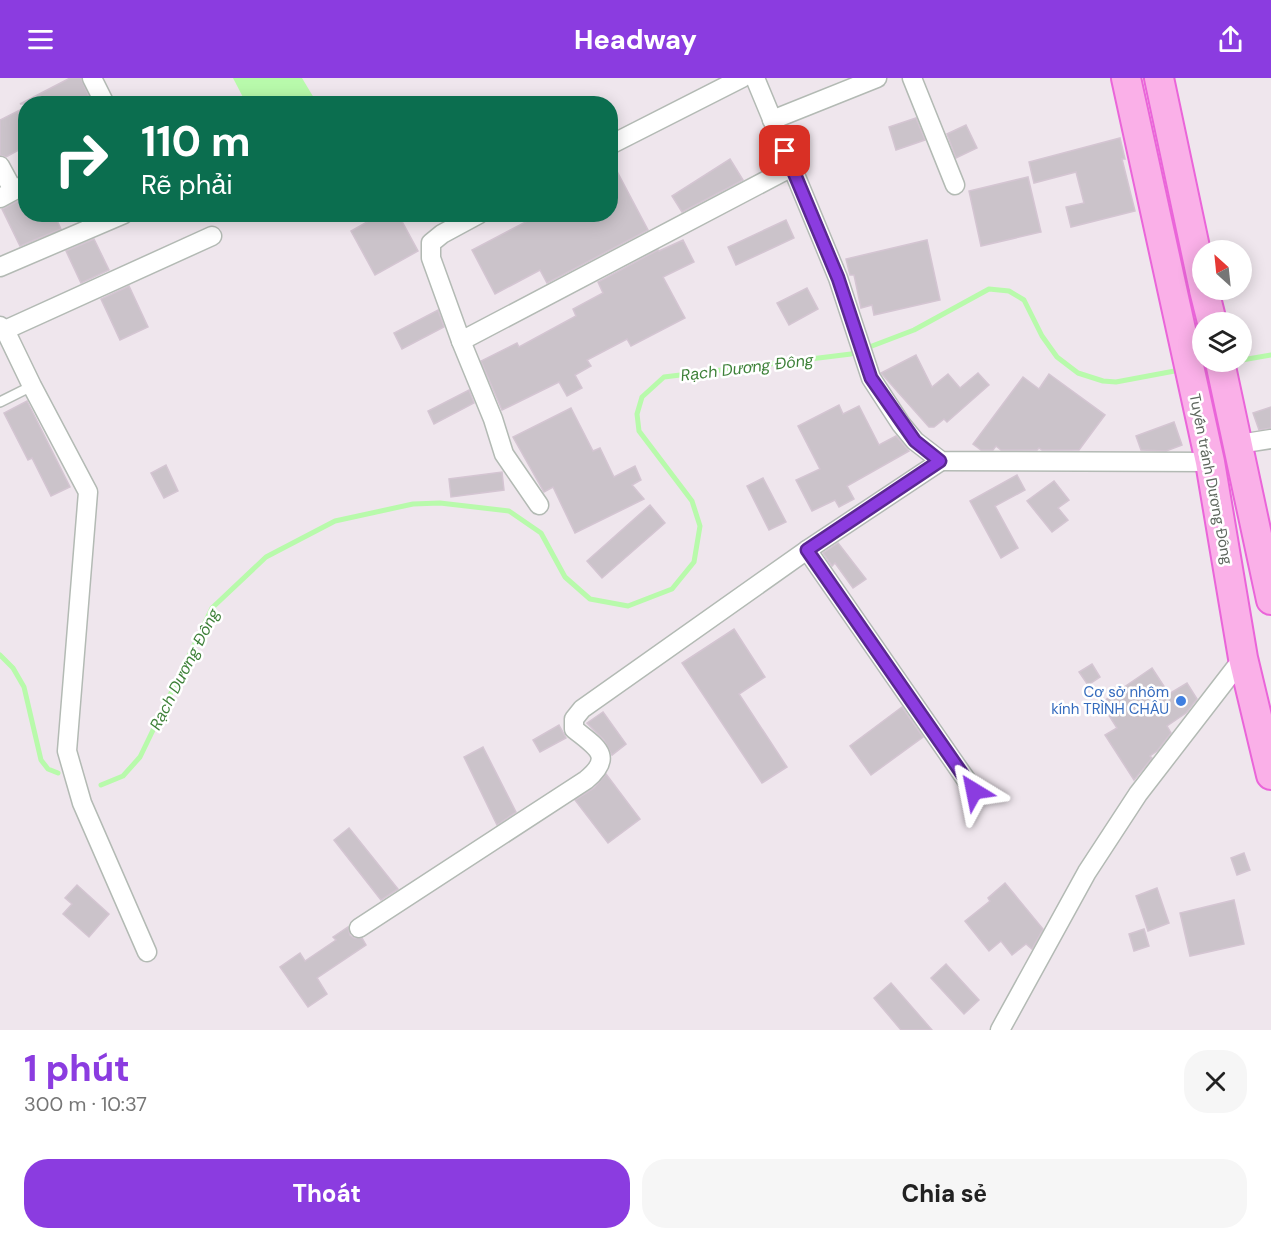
<!DOCTYPE html>
<html lang="vi">
<meta charset="utf-8">
<style>
body{margin:0;font-family:"DM Sans",sans-serif;background:#f6f6f6;color:#222;height:100vh;display:flex;flex-direction:column;font-size:22px;white-space:nowrap}
*{box-sizing:border-box;margin:0}
p{font-size:20px;color:#767676}
.icon{flex:none;width:33px;height:33px;fill:none;stroke:currentColor;stroke-width:2;stroke-linecap:round;stroke-linejoin:round}
.map{position:relative;height:952px;overflow:hidden}
.details{display:flex;flex-direction:column;background:#fff;flex:1}
.details>*{flex:none}
.hud{position:absolute;left:18px;top:18px;width:600px;height:126px;border-radius:24px;box-shadow:0 3px 15px #0003;background:#0b6e4f;color:#fff;overflow:hidden}
.needle{width:39px;rotate:333deg}
.controls{position:absolute;left:1192px;top:162px;display:grid;gap:12px}
.controls a{display:grid;place-items:center;width:60px;height:60px;border-radius:50%;background:#fff;box-shadow:0 3px 15px #0003;font-size:30px}
.pin{position:absolute;display:grid;place-items:center;width:51px;height:51px;color:#fff;margin:-26px;border-radius:12px;box-shadow:0 3px 9px #0006}
.me{position:absolute;width:66px;margin:-33px;rotate:325deg;stroke-linejoin:round;filter:drop-shadow(0 0 4px #0008)}
.turn{display:flex;align-items:center;gap:21px;height:126px;padding:0 24px;font-size:27px}
.turn .icon{width:78px;height:78px;stroke-width:2.5}
.turn b{display:block;font-size:42px;line-height:51px}
.round{display:grid;place-items:center;flex:none;width:63px;height:63px;border-radius:24px;background:#f6f6f6}
.summary{display:flex;align-items:center;justify-content:space-between;height:102px;padding:0 24px}
h1{font-size:36px;font-weight:800;line-height:45px;color:#8b3ce0}
.button{display:flex;gap:12px;margin-top:auto;padding:12px 24px}
.button a{flex:1;height:69px;border-radius:24px;background:#8b3ce0;color:#fff;font-size:24px;font-weight:800;line-height:69px;text-align:center}
.button a+a{background:#f6f6f6;color:#222}
header{display:flex;justify-content:space-between;align-items:center;height:78px;padding:0 24px;background:#8b3ce0;color:#fff;font-size:27px;font-weight:800}
.map>svg:first-child{display:block}
.water{fill:#b8faab}
.lines{fill:none;stroke-linecap:round;stroke-linejoin:round}
.stream{stroke:#b8faab;stroke-width:5}
.building{fill:#cbc3ca;stroke:#d4c5d2;stroke-width:1.5}
.service-casing{stroke:#b3bab4;stroke-width:12}
.minor-casing{stroke:#b3bab4;stroke-width:21}
.primary-casing{stroke:#ea65d9;stroke-width:32}
.service{stroke:#fff;stroke-width:9}
.minor{stroke:#fff;stroke-width:18}
.primary{stroke:#fab0e8;stroke-width:28}
.route-casing{stroke:#5a2792;stroke-width:15}
.route{stroke:#8b3ce0;stroke-width:10}
.shop-dot{fill:#3f7fe0;stroke:#fff;stroke-width:2}
.labels{text-anchor:middle;stroke-width:5;stroke-linejoin:round;paint-order:stroke}
.street-label{font-size:15px;fill:#5e665e;stroke:#fff}
.shop-label{font-size:15px;fill:#366cbe;stroke:#fff;text-anchor:end}
.water-label{font-size:16px;font-style:italic;fill:#3e8139;stroke:#fff}
</style>
<header><svg class="icon" aria-label="menu" viewBox="0 0 24 24"><path d="M4 6h16M4 12h16M4 18h16"/></svg>Headway<svg class="icon" aria-label="share" viewBox="0 0 24 24"><path d="M12 15V3M7 8l5-5 5 5M5 13v7h14v-7"/></svg></header>
<div class="map">
<svg width="1271" height="952" viewBox="0 0 1271 952">
<rect width="100%" height="100%" fill="#efe6ed"/>
<!-- water -->
<path class="water" d="M 233,0 L 302,0 L 317,25 L 246,25 Z"/>
<g class="lines">
<!-- stream -->
<g class="stream">
<path d="M 1242,282 L 1271,277"/>
<path d="M 0,577 L 13,590 L 24,609 L 41,682 L 48,691 L 58,695"/>
<path d="M 101,707 L 123,698 L 140,679 L 212,530 L 266,479 L 335,443 L 413,426 L 440,425 L 509,433 L 541,455 L 565,499 L 590,521 L 628,528 L 672,511 L 694,484 L 700,448 L 692,423 L 639,353 L 637,336 L 642,319 L 664,299 L 851,276 L 914,252 L 989,211 L 1009,213 L 1024,222 L 1042,258 L 1057,279 L 1078,295 L 1103,303 L 1116,304 L 1180,292"/>
</g>
</g>
<!-- building -->
<g class="building">
<path d="M 70,0 L 81,0 L 92,26 L 20,26 Z"/>
<path d="M 26,29 L 26,68 L 6,79 L 0,77 L 0,42 Z"/>
<path d="M 916,40 L 925,62 L 896,72 L 889,49 Z"/>
<path d="M 966,47 L 977,70 L 956,80 L 947,56 Z"/>
<path d="M 1120,60 L 1125,81 L 1122,81 L 1135,133 L 1071,149 L 1066,129 L 1084,125 L 1076,94 L 1034,105 L 1029,84 Z"/>
<path d="M 610,80 L 648,152 L 547,205 L 540,192 L 495,216 L 472,172 L 541,136 L 610,136 Z"/>
<path d="M 730,81 L 743,102 L 682,134 L 672,118 Z"/>
<path d="M 1028,99 L 1041,154 L 981,168 L 969,113 Z"/>
<path d="M 26,119 L 26,136 L 54,136 L 61,151 L 20,168 L 2,131 Z"/>
<path d="M 381,136 L 398,136 L 418,173 L 375,197 L 351,153 Z"/>
<path d="M 786,142 L 794,160 L 736,187 L 728,169 Z"/>
<path d="M 94,161 L 109,192 L 81,205 L 66,173 Z"/>
<path d="M 683,162 L 694,184 L 663,199 L 685,240 L 631,268 L 627,261 L 587,282 L 591,288 L 575,297 L 582,310 L 567,318 L 559,304 L 502,332 L 481,283 L 517,265 L 519,269 L 576,238 L 573,231 L 603,215 L 598,204 L 658,172 L 659,173 Z"/>
<path d="M 927,162 L 940,222 L 874,237 L 872,227 L 861,230 L 854,197 L 850,197 L 846,181 Z"/>
<path d="M 129,208 L 148,249 L 120,262 L 101,221 Z"/>
<path d="M 807,210 L 818,231 L 789,247 L 777,225 Z"/>
<path d="M 438,232 L 444,249 L 402,271 L 394,255 Z"/>
<path d="M 916,277 L 932,309 L 948,296 L 960,310 L 978,295 L 989,307 L 947,344 L 944,341 L 934,349 L 929,349 L 881,295 Z"/>
<path d="M 1049,296 L 1105,337 L 1079,372 L 1042,372 L 1039,370 L 1037,372 L 1001,372 L 996,368 L 993,372 L 981,372 L 973,366 L 1023,299 L 1039,311 Z"/>
<path d="M 469,312 L 474,325 L 434,346 L 428,333 Z"/>
<path d="M 27,323 L 70,409 L 51,418 L 32,380 L 28,382 L 4,335 Z"/>
<path d="M 839,327 L 843,336 L 859,328 L 879,367 L 896,358 L 909,373 L 847,408 L 854,421 L 839,429 L 835,422 L 812,433 L 796,402 L 820,391 L 798,348 Z"/>
<path d="M 1271,329 L 1271,350 L 1259,352 L 1253,335 Z"/>
<path d="M 571,330 L 593,373 L 600,370 L 614,399 L 635,388 L 641,402 L 632,407 L 644,421 L 575,455 L 553,409 L 544,414 L 513,359 Z"/>
<path d="M 1174,344 L 1182,367 L 1166,373 L 1141,372 L 1136,358 Z"/>
<path d="M 166,387 L 178,413 L 164,420 L 151,395 Z"/>
<path d="M 502,394 L 504,412 L 451,419 L 449,401 Z"/>
<path d="M 1017,397 L 1025,412 L 995,428 L 1018,470 L 1001,480 L 970,423 Z"/>
<path d="M 763,400 L 786,444 L 769,452 L 747,408 Z"/>
<path d="M 1054,403 L 1069,422 L 1058,430 L 1068,442 L 1052,454 L 1027,423 Z"/>
<path d="M 650,427 L 665,445 L 602,500 L 587,483 Z"/>
<path d="M 838,465 L 866,501 L 853,510 L 835,485 L 832,488 L 823,475 Z"/>
<path d="M 734,551 L 765,599 L 739,616 L 787,689 L 762,705 L 682,585 Z"/>
<path d="M 1092,586 L 1100,599 L 1088,607 L 1079,594 Z"/>
<path d="M 1152,590 L 1169,616 L 1187,605 L 1197,621 L 1186,635 L 1167,648 L 1171,655 L 1157,673 L 1150,678 L 1152,680 L 1134,702 L 1105,657 L 1117,650 L 1101,625 Z"/>
<path d="M 902,629 L 923,659 L 871,697 L 850,668 Z"/>
<path d="M 603,634 L 626,666 L 612,677 L 604,662 L 587,645 Z"/>
<path d="M 559,647 L 566,660 L 540,674 L 533,662 Z"/>
<path d="M 483,669 L 516,734 L 497,747 L 464,679 Z"/>
<path d="M 606,696 L 640,741 L 608,765 L 575,722 L 594,710 Z"/>
<path d="M 349,750 L 398,811 L 381,822 L 334,762 Z"/>
<path d="M 1244,775 L 1250,792 L 1237,797 L 1231,780 Z"/>
<path d="M 1005,805 L 1043,851 L 1032,871 L 1026,866 L 1012,877 L 1001,863 L 989,873 L 965,843 L 990,823 L 988,820 Z"/>
<path d="M 77,807 L 109,836 L 89,859 L 63,836 L 72,826 L 65,820 Z"/>
<path d="M 1157,810 L 1169,845 L 1148,853 L 1136,818 Z"/>
<path d="M 1234,822 L 1244,866 L 1190,878 L 1180,835 Z"/>
<path d="M 348,849 L 350,857 L 354,860 L 362,860 L 366,867 L 317,900 L 327,916 L 308,929 L 280,889 L 300,875 L 305,883 L 336,862 L 333,859 Z"/>
<path d="M 1144,851 L 1149,868 L 1134,873 L 1129,856 Z"/>
<path d="M 946,886 L 979,922 L 964,936 L 931,900 Z"/>
<path d="M 891,905 L 932,952 L 901,952 L 874,920 Z"/>
</g>
<g class="lines">
<defs>
<path id="service" d="M 0,324 L 32,308"/>
<g id="minor">
<path d="M 92,0 L 105,26"/>
<path d="M 755,0 L 838,200 L 871,300 L 901,346 L 915,363 L 941,383 L 1210,384"/>
<path d="M 912,0 L 955,107"/>
<path d="M 772,42 L 877,0"/>
<path d="M 610,67 L 742,0"/>
<path d="M 0,88 L 13,112"/>
<path d="M 0,120 L 26,106"/>
<path d="M 479,136 L 442,156 L 431,165 L 431,180 L 461,263 L 493,341 L 504,376 L 539,427"/>
<path d="M 0,189 L 124,136"/>
<path d="M 0,248 L 5,252 L 32,308 L 88,414 L 67,673 L 82,725 L 147,874"/>
<path d="M 5,252 L 212,158"/>
<path d="M 461,263 L 792,89"/>
<path d="M 1239,366 L 1271,361"/>
<path d="M 807,472 L 974,713"/>
<path d="M 359,850 L 586,702 C 615,678 596,669 574,651 L 574,641 L 582,631 L 807,472 L 941,383"/>
<path d="M 1000,952 L 1087,794 L 1138,716 L 1243,580"/>
</g>
<g id="primary">
<path d="M 1126,0 L 1210,384 L 1243,580 L 1271,697"/>
<path d="M 1159,0 L 1203,207"/>
<path d="M 1204,212 L 1212,244"/>
<path d="M 1220,284 L 1271,522"/>
</g>
</defs>
<!-- service casing -->
<use href="#service" class="service-casing"/>
<!-- minor casing -->
<use href="#minor" class="minor-casing"/>
<!-- primary casing -->
<use href="#primary" class="primary-casing"/>
<!-- service -->
<use href="#service" class="service"/>
<!-- minor -->
<use href="#minor" class="minor"/>
<!-- primary -->
<use href="#primary" class="primary"/>
</g>
<g class="lines">
<defs>
<path id="route" d="M 785,73 L 838,200 L 871,300 L 915,363 L 940,383 L 807,472 L 974,713"/>
</defs>
<!-- route casing -->
<use href="#route" class="route-casing"/>
<!-- route -->
<use href="#route" class="route"/>
</g>
<!-- markers -->
<circle class="shop-dot" cx="1181" cy="623" r="6"/>
<g class="labels">
<!-- street labels -->
<g class="street-label">
<text transform="translate(1211 401) rotate(79)" y="5">Tuyến tránh Dương Đông</text>
</g>
<!-- shop labels -->
<g class="shop-label">
<text x="1169" y="619">Cơ sở nhôm<tspan x="1169" dy="17">kính TRÌNH CHÂU</tspan></text>
</g>
<!-- water labels -->
<g class="water-label">
<text transform="translate(747 289) rotate(-7)" y="6">Rạch Dương Đông</text>
<text transform="translate(184 591) rotate(-63)" y="6">Rạch Dương Đông</text>
</g>
</g>
</svg>
<div class="controls">
<a><svg class="needle" viewBox="-14 -14 28 28"><path d="M0-13l5 13h-10z" fill="#e53935"/><path d="M0 13l5-13h-10z" fill="#767676"/></svg></a>
<a><svg class="icon" aria-label="layers" viewBox="0 0 24 24"><path d="M12 4l9 5-9 5-9-5zM3 14l9 5 9-5"/></svg></a>
</div>
<div class="pin" style="left:785px;top:73px;background:#d93025"><svg class="icon" aria-label="arrive" viewBox="0 0 24 24"><path d="M6 21V4h12l-3 4 3 4H6"/></svg></div>
<svg class="me" style="left:974px;top:713px" viewBox="-20 -20 40 40"><path d="M0-17L14 15 0 8-14 15z" fill="#8b3ce0" stroke="#fff" stroke-width="4"/></svg>
<div class="hud">
<div class="turn"><svg class="icon" aria-label="right" viewBox="0 0 24 24"><path d="M7 20v-9h11M14 6l5 5-5 5"/></svg><div><b>110 m</b>Rẽ phải</div></div>
</div>
</div>
<section class="details">
<div class="summary"><div><h1>1 phút</h1><p>300 m · 10:37</p></div><a class="round"><svg class="icon" aria-label="close" viewBox="0 0 24 24"><path d="M6 6l12 12M18 6L6 18"/></svg></a></div>
<div class="button"><a>Thoát</a><a>Chia sẻ</a></div>
</section>
